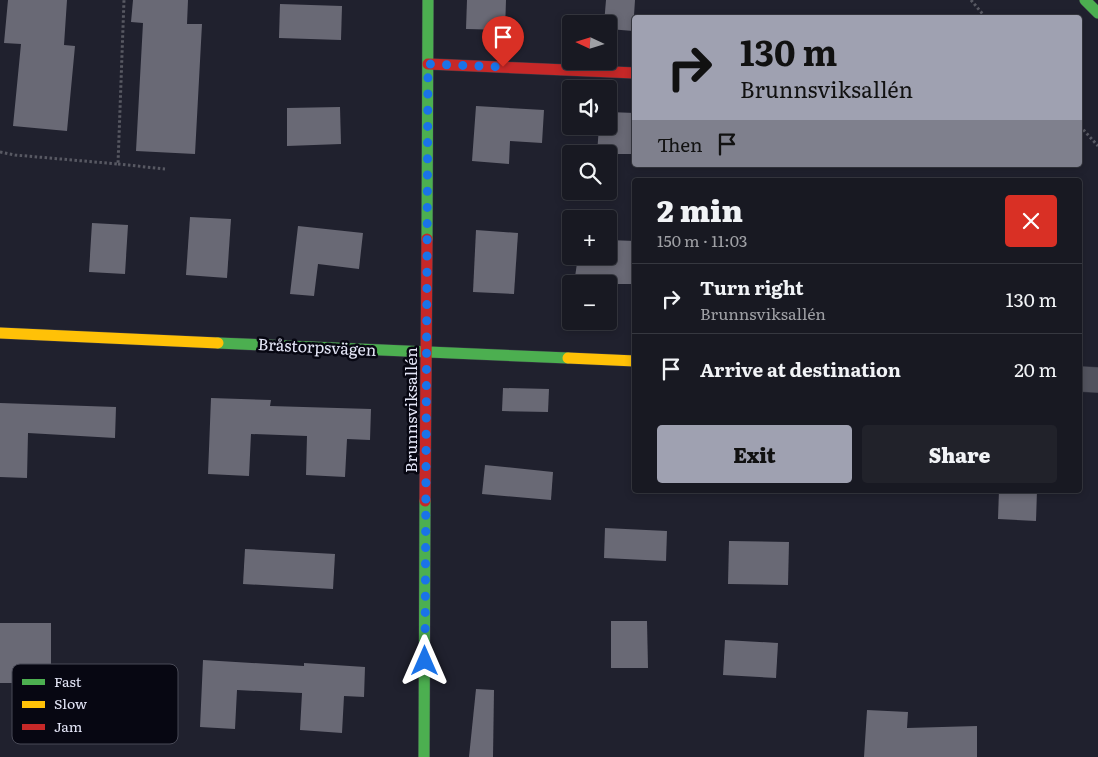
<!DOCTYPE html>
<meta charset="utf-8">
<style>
body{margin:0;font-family:Literata,serif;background:#21222a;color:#f1f3f6;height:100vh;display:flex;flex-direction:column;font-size:19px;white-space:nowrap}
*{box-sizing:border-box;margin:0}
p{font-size:16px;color:#9fa0a5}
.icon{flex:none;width:28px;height:28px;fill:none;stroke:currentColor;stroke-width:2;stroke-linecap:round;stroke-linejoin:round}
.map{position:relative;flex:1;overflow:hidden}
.drawer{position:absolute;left:632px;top:178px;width:450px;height:315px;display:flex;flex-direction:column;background:#181922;border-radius:5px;box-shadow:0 2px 8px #0003,0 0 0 1px #363840}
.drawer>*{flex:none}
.guide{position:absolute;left:632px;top:15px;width:450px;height:152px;border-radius:5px;box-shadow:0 2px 8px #0003,0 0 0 1px #363840;background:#9fa1b1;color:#111;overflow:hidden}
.needle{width:32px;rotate:274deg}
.buttons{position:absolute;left:562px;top:15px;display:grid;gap:10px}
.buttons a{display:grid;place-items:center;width:55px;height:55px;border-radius:5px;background:#181922;box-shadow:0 2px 8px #0003,0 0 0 1px #363840;font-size:25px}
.pin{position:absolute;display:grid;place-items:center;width:42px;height:42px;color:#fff;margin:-51px -21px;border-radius:50% 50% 50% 0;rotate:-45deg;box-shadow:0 0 5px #0007}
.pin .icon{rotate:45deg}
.me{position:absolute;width:55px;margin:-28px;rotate:0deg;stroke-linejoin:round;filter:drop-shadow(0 0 4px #0008)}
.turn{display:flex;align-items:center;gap:18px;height:105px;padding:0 25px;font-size:22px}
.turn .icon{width:65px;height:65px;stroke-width:2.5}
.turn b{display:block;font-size:35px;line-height:42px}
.then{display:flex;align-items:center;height:48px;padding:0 25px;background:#0003;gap:10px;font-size:19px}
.round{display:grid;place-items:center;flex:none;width:52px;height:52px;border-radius:5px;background:#21222a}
.overview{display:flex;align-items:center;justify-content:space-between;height:85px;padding:0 25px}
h1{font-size:30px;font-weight:800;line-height:38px}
.cta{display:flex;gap:10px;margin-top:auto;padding:10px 25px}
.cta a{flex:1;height:58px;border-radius:5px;background:#9fa1b1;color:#111;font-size:20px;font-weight:800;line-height:58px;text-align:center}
.cta a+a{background:#21222a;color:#f1f3f6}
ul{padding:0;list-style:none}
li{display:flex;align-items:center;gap:15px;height:70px;padding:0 25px;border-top:1px solid #363840}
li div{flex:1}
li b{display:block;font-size:19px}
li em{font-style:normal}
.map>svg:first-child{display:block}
.building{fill:#696975}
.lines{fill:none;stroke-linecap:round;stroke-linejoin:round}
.street-casing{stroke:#3a3b47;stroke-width:26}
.fast-casing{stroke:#3a3b47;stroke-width:12}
.slow-casing{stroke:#3a3b47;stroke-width:12}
.jam-casing{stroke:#3a3b47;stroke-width:12}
.path{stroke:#585963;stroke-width:3;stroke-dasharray:2.5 2.5;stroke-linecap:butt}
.street{stroke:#52535e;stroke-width:25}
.fast{stroke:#4caf50;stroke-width:11}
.slow{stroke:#ffc107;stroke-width:11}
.jam{stroke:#c62828;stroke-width:11}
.route{stroke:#1a73e8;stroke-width:9;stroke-dasharray:0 16.2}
.labels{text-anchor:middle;stroke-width:5;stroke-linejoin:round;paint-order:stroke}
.street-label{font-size:16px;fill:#e4e6f7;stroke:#070712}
.key{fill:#070712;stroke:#494a57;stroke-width:1}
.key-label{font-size:14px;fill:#e4e6f7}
</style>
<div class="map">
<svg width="1098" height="757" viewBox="0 0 1098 757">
<rect width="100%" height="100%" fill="#20212e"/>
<!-- building -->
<g class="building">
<path d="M 8,0 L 67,0 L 64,45 L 75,46 L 67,131 L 13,126 L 21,44 L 4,43 Z"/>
<path d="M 133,0 L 188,0 L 187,24 L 202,24 L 195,154 L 136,151 L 143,23 L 131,22 Z"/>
<path d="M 467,0 L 506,0 L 505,30 L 466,29 Z"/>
<path d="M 606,0 L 635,0 L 633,31 L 609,29 L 609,24 L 604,24 Z"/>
<path d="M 280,4 L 342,6 L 341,40 L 279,38 Z"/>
<path d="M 476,106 L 544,110 L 542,143 L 510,141 L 509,164 L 472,161 Z"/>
<path d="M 340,107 L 341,144 L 287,146 L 287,108 Z"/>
<path d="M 609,112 L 635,113 L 635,149 L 631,149 L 631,154 L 597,154 L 599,126 L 609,126 Z"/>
<path d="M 190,217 L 231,219 L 227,278 L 186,275 Z"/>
<path d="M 92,223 L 128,225 L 125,274 L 89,272 Z"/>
<path d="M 298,226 L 363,233 L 359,269 L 318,264 L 314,296 L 290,294 Z"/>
<path d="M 476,230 L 518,233 L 514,294 L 473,292 Z"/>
<path d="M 609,240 L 635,241 L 635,284 L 574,284 L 578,256 L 609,256 Z"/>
<path d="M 503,388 L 549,389 L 548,412 L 502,411 Z"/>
<path d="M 211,398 L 271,400 L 270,406 L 371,409 L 370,440 L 347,439 L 345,477 L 306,475 L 307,436 L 251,434 L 249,476 L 208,474 Z"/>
<path d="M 0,403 L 116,407 L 115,438 L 28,433 L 27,478 L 0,477 Z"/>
<path d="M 485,465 L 553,472 L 551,500 L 482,494 Z"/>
<path d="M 999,490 L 1037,490 L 1036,521 L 998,519 Z"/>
<path d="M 605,528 L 667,531 L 666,561 L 604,558 Z"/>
<path d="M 729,541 L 789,542 L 788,585 L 728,584 Z"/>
<path d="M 245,549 L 335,554 L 333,589 L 243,584 Z"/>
<path d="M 611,621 L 647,621 L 648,668 L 611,668 Z"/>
<rect x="0" y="623" width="51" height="60"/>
<path d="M 725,640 L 778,643 L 776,678 L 723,675 Z"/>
<path d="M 203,660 L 304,666 L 304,663 L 365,667 L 364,697 L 344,696 L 342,733 L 300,730 L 302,693 L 237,690 L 235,729 L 200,727 Z"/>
<path d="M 476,689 L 494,690 L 493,757 L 469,757 Z"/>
<path d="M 867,710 L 908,712 L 907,728 L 977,726 L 977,757 L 864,757 Z"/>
</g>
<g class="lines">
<defs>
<path id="street" d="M 1080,379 L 1098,380"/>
<g id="fast">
<path d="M 1085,0 L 1098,13"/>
<path d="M 427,239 L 428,0"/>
<path d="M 218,343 L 568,358"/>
<path d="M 424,757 L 425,501"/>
</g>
<g id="slow">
<path d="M 0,333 L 218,343"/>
<path d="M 568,358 L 635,361"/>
</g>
<g id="jam">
<path d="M 428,64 L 635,73"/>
<path d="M 425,501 L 427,239"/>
</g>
</defs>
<!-- street casing -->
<use href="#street" class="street-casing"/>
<!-- fast casing -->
<use href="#fast" class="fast-casing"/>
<!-- slow casing -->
<use href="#slow" class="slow-casing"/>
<!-- jam casing -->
<use href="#jam" class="jam-casing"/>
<!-- path -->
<g class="path">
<path d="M 971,0 L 986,18"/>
<path d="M 1080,126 L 1098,146"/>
<path d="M 0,152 L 15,155 L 118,164 L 124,0"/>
<path d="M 118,164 L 165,169"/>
</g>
<!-- street -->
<use href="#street" class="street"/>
<!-- fast -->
<use href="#fast" class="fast"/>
<!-- slow -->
<use href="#slow" class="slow"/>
<!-- jam -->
<use href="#jam" class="jam"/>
</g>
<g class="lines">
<!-- route -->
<path class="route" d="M 425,661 L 428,64 L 503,67"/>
</g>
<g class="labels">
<!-- street labels -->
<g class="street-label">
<text transform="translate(317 347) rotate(3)" y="6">Bråstorpsvägen</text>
<text transform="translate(411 410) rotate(-90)" y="6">Brunnsviksallén</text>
</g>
</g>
<!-- legend -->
<rect x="12" y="664" width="166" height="80" rx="8" class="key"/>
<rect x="22" y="679" width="23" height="6" fill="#4caf50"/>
<rect x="22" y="701" width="23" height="7" fill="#ffc107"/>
<rect x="22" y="724" width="23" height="6" fill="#c62828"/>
<g class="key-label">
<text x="54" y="687">Fast</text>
<text x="54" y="709">Slow</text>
<text x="54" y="732">Jam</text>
</g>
</svg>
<div class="buttons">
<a><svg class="needle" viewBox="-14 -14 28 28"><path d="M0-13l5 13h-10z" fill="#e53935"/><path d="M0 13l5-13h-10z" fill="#9fa0a5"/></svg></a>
<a><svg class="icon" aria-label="sound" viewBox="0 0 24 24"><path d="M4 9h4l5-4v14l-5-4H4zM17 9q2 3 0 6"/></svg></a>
<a><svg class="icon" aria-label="search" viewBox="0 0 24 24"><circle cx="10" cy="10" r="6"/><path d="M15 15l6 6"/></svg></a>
<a>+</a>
<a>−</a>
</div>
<div class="pin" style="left:503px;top:67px;background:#d93025"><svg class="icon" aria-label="arrive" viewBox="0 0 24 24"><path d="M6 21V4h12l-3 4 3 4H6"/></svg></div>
<svg class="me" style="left:425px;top:661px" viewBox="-20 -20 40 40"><path d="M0-17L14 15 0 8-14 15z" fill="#1a73e8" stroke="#fff" stroke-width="4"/></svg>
<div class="guide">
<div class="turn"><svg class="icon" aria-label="right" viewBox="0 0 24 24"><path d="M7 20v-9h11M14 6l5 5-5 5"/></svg><div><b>130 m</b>Brunnsviksallén</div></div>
<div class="then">Then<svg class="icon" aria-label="arrive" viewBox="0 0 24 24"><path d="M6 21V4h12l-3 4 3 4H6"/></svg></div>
</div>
<section class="drawer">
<div class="overview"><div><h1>2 min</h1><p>150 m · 11:03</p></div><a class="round" style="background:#d93025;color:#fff"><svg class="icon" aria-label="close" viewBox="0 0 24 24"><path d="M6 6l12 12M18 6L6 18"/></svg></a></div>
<ul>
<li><svg class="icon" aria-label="right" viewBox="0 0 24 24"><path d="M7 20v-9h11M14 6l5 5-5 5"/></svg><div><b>Turn right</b><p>Brunnsviksallén</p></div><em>130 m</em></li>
<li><svg class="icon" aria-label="arrive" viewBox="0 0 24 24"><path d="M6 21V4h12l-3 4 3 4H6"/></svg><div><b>Arrive at destination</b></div><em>20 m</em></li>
</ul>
<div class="cta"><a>Exit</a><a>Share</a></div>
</section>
</div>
